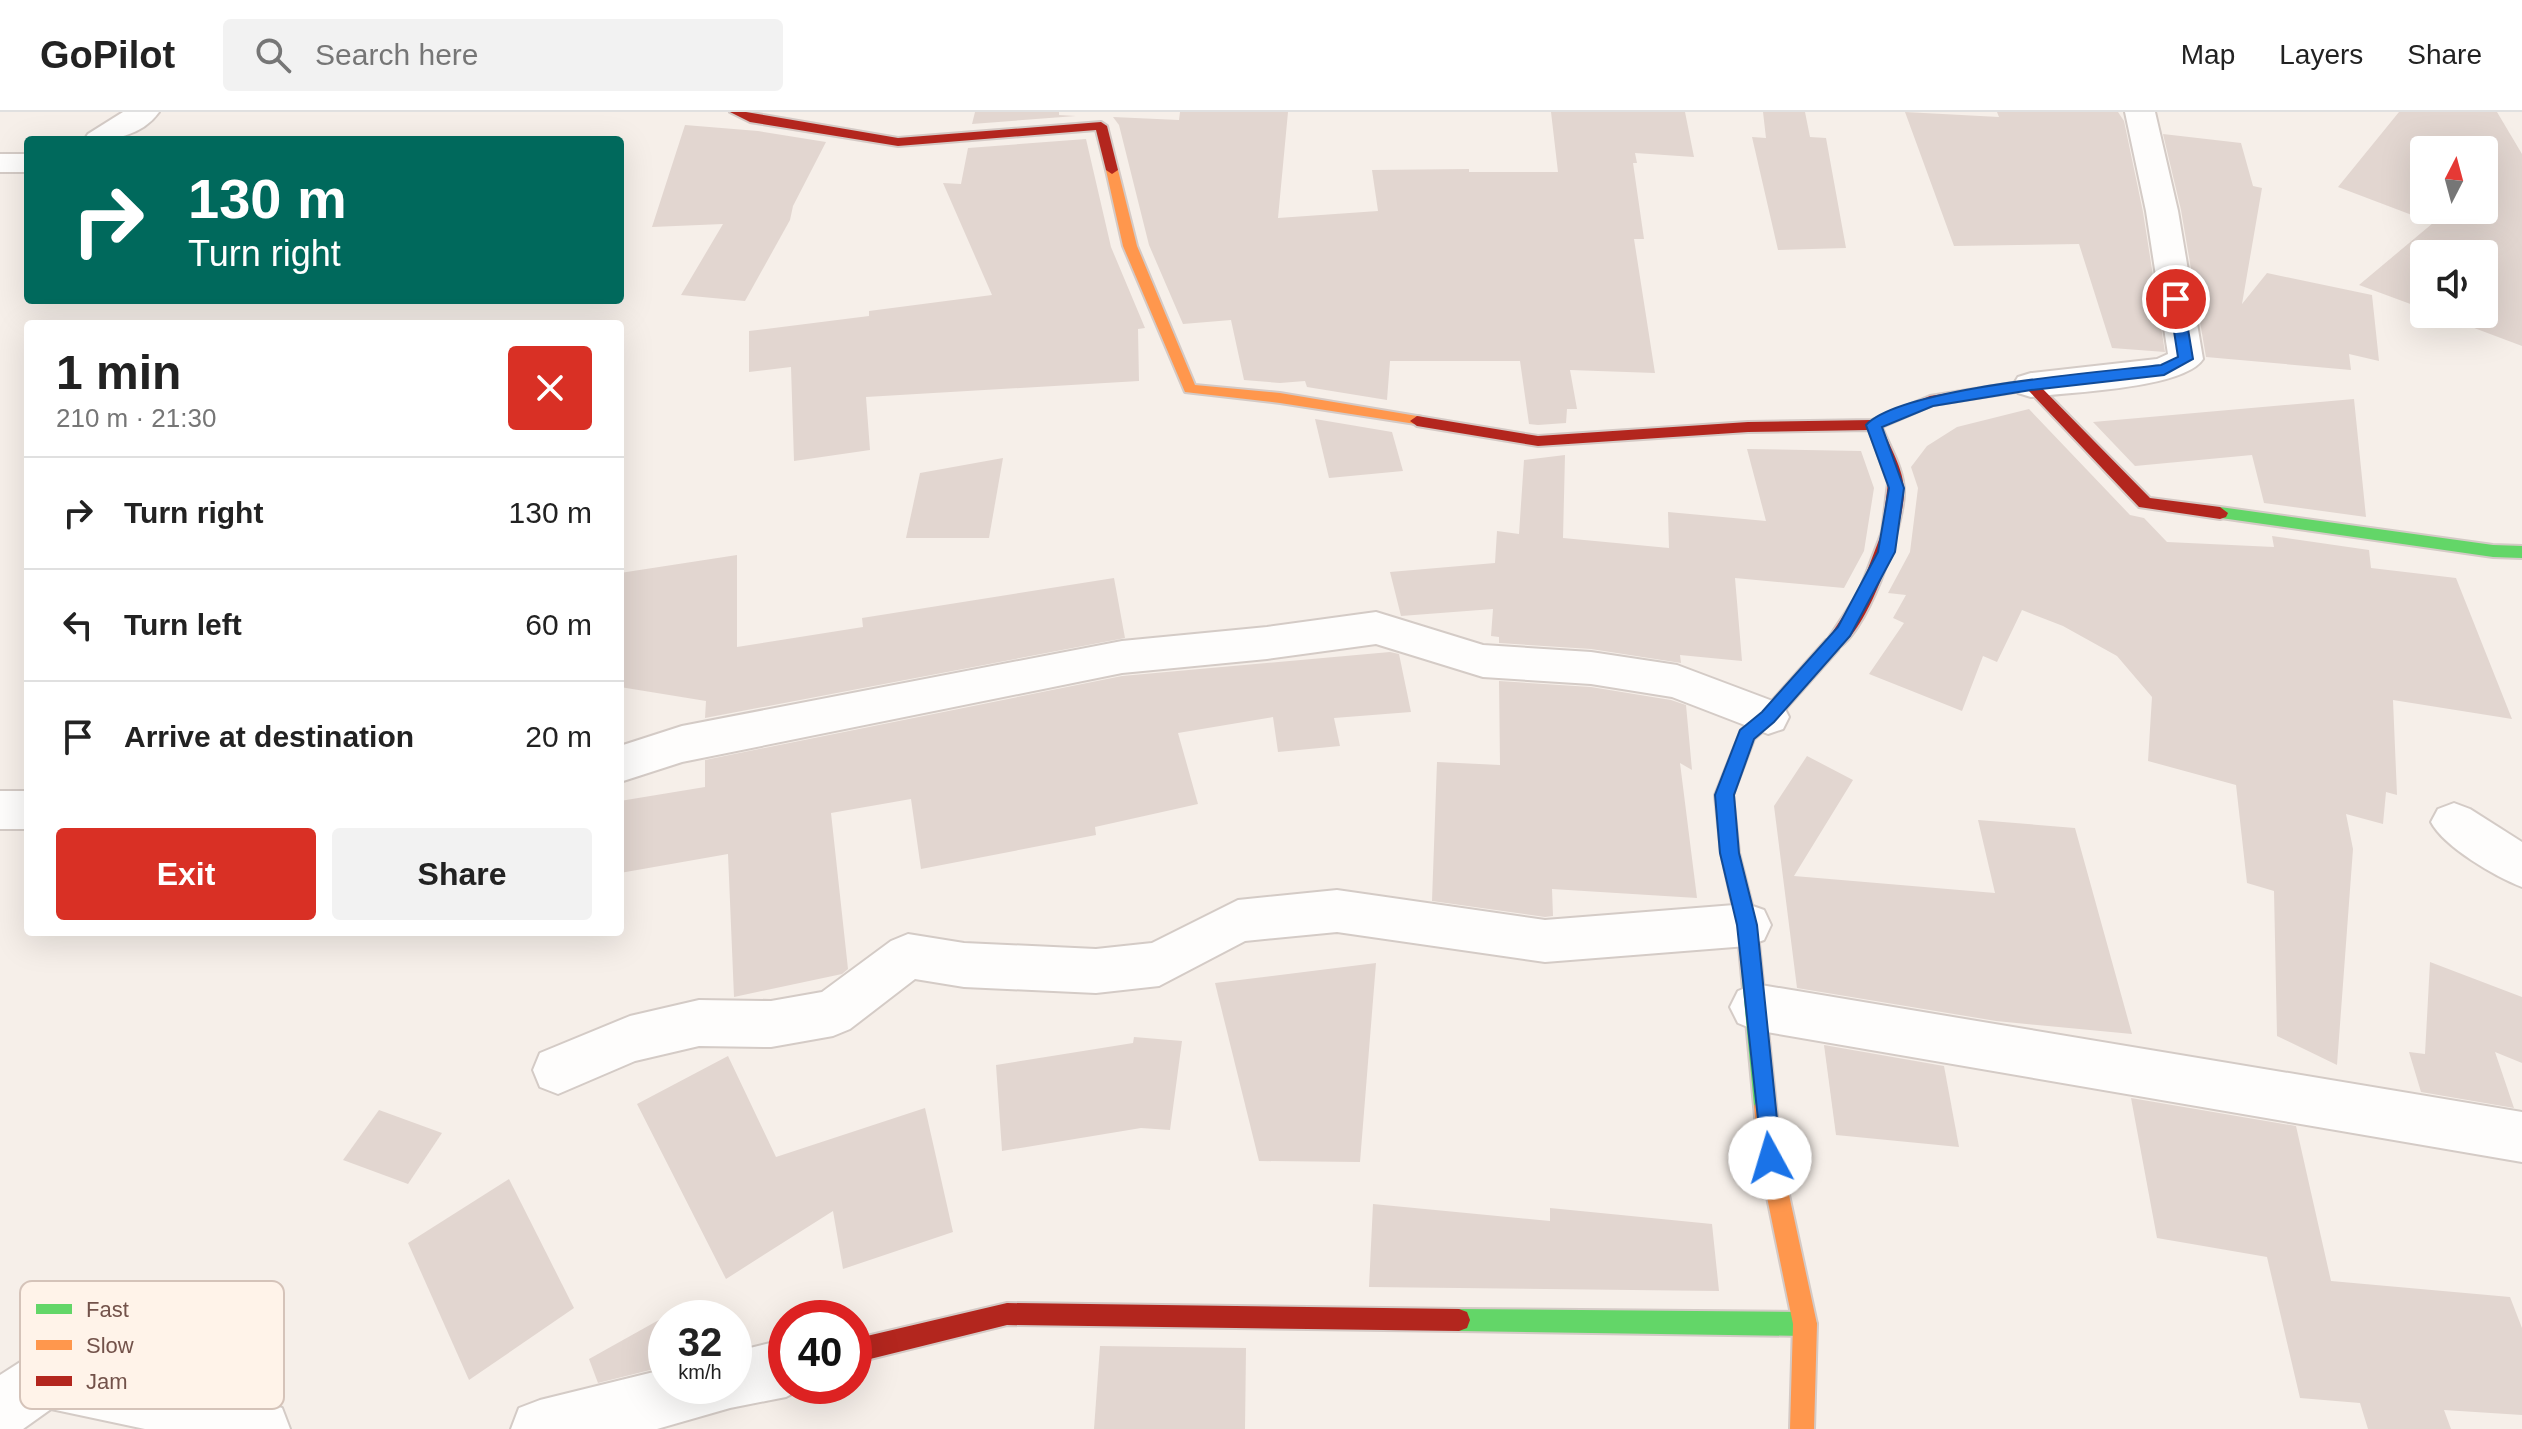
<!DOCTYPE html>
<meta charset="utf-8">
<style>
body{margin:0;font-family:Helvetica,sans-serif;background:#f2f2f2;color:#222;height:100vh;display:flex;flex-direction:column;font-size:30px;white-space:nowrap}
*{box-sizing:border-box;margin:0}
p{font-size:26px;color:#767676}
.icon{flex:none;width:44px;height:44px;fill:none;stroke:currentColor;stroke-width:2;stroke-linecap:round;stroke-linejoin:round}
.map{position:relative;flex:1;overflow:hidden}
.drawer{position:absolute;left:24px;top:208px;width:600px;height:616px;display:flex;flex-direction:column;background:#fff;border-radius:8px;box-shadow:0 8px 32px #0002}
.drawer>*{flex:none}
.hud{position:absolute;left:24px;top:24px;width:600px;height:168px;border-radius:8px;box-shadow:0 8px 32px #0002;background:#00695c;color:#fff;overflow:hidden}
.needle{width:52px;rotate:6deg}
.controls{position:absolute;left:2410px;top:24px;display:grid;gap:16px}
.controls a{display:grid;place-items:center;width:88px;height:88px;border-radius:8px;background:#fff;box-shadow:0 8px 32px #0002;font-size:40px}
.speed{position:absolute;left:648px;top:1188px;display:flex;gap:16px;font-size:40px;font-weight:700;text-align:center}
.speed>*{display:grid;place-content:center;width:104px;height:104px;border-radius:50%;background:#fff;box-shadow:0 8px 32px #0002;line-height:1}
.speed small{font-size:20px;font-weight:400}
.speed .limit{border:12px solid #d22;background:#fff;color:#111}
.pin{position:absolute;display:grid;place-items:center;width:68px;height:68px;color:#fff;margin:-34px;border:4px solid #fff;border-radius:50%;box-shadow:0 2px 8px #0007}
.me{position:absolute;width:88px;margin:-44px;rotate:354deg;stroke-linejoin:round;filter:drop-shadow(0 0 6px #0008)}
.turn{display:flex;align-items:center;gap:28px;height:168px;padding:0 32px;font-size:36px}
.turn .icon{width:104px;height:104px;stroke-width:2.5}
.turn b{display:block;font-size:56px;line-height:68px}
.round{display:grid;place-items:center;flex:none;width:84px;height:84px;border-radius:8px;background:#f2f2f2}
.overview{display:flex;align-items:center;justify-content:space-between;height:136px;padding:0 32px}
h1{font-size:48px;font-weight:800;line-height:60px}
.action{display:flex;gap:16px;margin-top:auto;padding:16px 32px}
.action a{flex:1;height:92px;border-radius:8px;background:#d93025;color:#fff;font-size:32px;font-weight:800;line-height:92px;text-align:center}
.action a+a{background:#f2f2f2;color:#222}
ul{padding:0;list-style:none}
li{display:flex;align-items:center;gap:24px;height:112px;padding:0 32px;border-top:2px solid #e0e0e0}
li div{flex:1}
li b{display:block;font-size:30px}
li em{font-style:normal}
header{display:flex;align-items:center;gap:48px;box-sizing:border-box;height:112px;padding:0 40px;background:#fff;border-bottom:2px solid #e0e0e0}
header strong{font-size:38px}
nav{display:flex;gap:44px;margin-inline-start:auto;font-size:28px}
.search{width:560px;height:72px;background:#f2f2f2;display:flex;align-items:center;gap:20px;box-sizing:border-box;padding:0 28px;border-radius:8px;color:#767676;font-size:30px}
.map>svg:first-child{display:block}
.building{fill:#e2d6d0;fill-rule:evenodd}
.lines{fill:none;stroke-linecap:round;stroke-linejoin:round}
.street-casing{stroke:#d4cbc6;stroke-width:4}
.fast-casing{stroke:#d4cac6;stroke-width:4}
.slow-casing{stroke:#d4cac6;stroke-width:4}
.jam-casing{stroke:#d4cac6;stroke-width:4}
.street{fill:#fefdfc;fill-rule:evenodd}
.fast{fill:#63d668;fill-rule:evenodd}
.slow{fill:#ff974d;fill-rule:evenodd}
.jam{fill:#b3261e;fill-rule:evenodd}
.route{fill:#1a73e8;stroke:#114b97;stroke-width:2}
.key{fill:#fff3e9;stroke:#d5c3b9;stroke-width:2}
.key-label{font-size:22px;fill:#73524a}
</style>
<header>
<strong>GoPilot</strong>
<div class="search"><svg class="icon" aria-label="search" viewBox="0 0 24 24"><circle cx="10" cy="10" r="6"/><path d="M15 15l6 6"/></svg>Search here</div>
<nav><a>Map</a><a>Layers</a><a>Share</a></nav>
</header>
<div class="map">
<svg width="2522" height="1317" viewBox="0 0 2522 1317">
<rect width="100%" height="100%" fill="#f6efe9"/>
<!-- building -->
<g class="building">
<path d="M 975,0 L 1059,0 L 1059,3 L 1076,4 L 972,12 Z"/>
<path d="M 1180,0 L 1288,0 L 1278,106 L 1378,99 L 1372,58 L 1469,57 L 1469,60 L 1558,60 L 1551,0 L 1685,0 L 1694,45 L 1635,41 L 1637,51 L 1633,51 L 1644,127 L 1634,127 L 1655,261 L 1570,258 L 1577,297 L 1567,297 L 1566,311 L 1538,313 L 1529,312 L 1520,249 L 1390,249 L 1387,288 L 1307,275 L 1305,269 L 1280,271 L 1244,268 L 1231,208 L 1183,212 L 1149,133 L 1119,13 L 1113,5 L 1179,8 Z"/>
<path d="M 1763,0 L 1805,0 L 1810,25 L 1826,26 L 1846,136 L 1778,138 L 1752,25 L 1766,26 Z"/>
<path d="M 1905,0 L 1999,5 L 1997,0 L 2118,0 L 2124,9 L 2143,100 L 2165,240 L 2112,236 L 2079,132 L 1954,134 Z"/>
<path d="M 2399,0 L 2497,0 L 2522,42 L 2522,234 L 2437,202 L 2484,202 L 2484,142 L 2424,142 L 2424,197 L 2359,173 L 2433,111 L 2338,75 ZM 2424,38 L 2484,38 L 2484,98 L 2424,98 Z"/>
<path d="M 685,13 L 758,19 L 826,30 L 793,94 L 790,108 L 745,189 L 681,183 L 723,112 L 652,115 Z"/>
<path d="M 2163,22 L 2241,31 L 2253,74 L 2262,76 L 2242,192 L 2267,161 L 2372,183 L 2379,249 L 2349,242 L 2351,258 L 2206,245 L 2181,98 Z"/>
<path d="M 1086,27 L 1111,135 L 1145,216 L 1138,217 L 1139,269 L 866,285 L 870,338 L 794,349 L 791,255 L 749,260 L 749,219 L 869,204 L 869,199 L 992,183 L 943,71 L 961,72 L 968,36 Z"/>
<path d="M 2354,287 L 2366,405 L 2264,391 L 2252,343 L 2135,354 L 2093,310 Z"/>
<path d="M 2029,297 L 2130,403 L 2144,406 L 2167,430 L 2274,435 L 2272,424 L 2369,438 L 2371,456 L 2456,466 L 2512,607 L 2393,588 L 2397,683 L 2386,680 L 2383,712 L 2346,702 L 2353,737 L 2337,953 L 2277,924 L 2274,779 L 2247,771 L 2236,673 L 2148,649 L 2152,585 L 2117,544 L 2063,514 L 2022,498 L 1997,550 L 1983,544 L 1962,599 L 1869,562 L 1904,511 L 1893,506 L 1906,483 L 1888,481 L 1910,440 L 1918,376 L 1911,355 L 1927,334 L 1957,315 Z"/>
<path d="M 1315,307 L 1392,320 L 1403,359 L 1329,366 Z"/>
<path d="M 1747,337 L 1861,339 L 1874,376 L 1864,439 L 1844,476 L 1735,466 L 1742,549 L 1680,543 L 1681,551 L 1591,537 L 1499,531 L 1499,525 L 1491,524 L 1493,497 L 1401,504 L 1390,460 L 1495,451 L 1497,419 L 1519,422 L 1524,348 L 1565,343 L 1563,426 L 1669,436 L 1668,400 L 1766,409 Z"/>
<path d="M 1003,346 L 989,426 L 906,426 L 920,361 Z"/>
<path d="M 737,443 L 737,535 L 863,515 L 862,506 L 1114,466 L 1125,526 L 705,606 L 706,589 L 620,575 L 620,461 Z"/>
<path d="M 1390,540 L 1399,542 L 1411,600 L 1334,606 L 1340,634 L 1278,640 L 1273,605 L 1178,621 L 1198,692 L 1095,715 L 1096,723 L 921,757 L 911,687 L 831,701 L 848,857 L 842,862 L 734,885 L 728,742 L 620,761 L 620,689 L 705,675 L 705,648 L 1122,564 Z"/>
<path d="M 1499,569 L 1591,575 L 1671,588 L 1686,593 L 1692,658 L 1680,651 L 1697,786 L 1552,777 L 1553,804 L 1545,805 L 1432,789 L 1437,650 L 1500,653 Z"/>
<path d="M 1807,644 L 1853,668 L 1794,764 L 1995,781 L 1978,708 L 2075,716 L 2132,922 L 1996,909 L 1797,876 L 1774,694 Z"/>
<path d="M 2430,850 L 2522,885 L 2522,951 L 2495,940 L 2514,996 L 2421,980 L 2409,940 L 2425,942 Z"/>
<path d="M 1376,851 L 1360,1050 L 1259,1049 L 1215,871 Z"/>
<path d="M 1134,925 L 1182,929 L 1170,1018 L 1141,1016 L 1002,1039 L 996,953 L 1133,931 Z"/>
<path d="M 1824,933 L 1944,954 L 1959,1035 L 1836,1023 Z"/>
<path d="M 728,944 L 776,1045 L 925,996 L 953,1120 L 843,1157 L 833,1099 L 726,1167 L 637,992 Z"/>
<path d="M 2131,986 L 2296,1014 L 2331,1169 L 2510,1185 L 2522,1216 L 2522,1303 L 2444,1298 L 2451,1317 L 2368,1317 L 2360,1291 L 2300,1286 L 2267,1145 L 2157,1126 Z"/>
<path d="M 379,998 L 442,1021 L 408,1072 L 343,1048 Z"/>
<path d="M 509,1067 L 574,1196 L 469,1268 L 408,1131 Z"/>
<path d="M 1373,1092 L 1550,1109 L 1550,1096 L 1712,1112 L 1719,1179 L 1369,1175 Z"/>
<path d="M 666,1204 L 666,1254 L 598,1271 L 589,1247 Z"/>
<path d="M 1100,1234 L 1246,1236 L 1245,1317 L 1094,1317 Z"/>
</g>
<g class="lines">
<defs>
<g id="street">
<path d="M 123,0 L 159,0 C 141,25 112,28 84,28 L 88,22 Z"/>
<path d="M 2125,0 L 2155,0 L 2178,99 L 2203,247 C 2184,277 2068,280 2031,285 L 2018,281 L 2013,273 L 2018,265 L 2031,261 L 2157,247 L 2168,242 L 2146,99 Z"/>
<rect x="0" y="42" width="28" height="18"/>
<path d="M 1376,500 L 1483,533 L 1591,540 L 1677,553 L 1783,593 L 1789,605 L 1783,617 L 1768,622 L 1672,585 L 1591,572 L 1483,565 L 1376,532 L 1267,547 L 1122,561 L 682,650 L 620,670 L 620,634 L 682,614 L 1122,529 L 1267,515 Z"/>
<rect x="0" y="679" width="28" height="38"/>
<path d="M 2454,691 L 2470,697 L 2522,730 L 2522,775 C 2496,765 2444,735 2431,710 L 2438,697 Z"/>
<path d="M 1337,778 L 1545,808 L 1747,792 L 1764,798 L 1771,813 L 1764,828 L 1747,834 L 1545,850 L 1337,820 L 1245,829 L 1159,874 L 1096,881 L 964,875 L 915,867 L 850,917 L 833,924 L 771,935 L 699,934 L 635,949 L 558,982 L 540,975 L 533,958 L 540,941 L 630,904 L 699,888 L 771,889 L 822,880 L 891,829 L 908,822 L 964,831 L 1096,837 L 1152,831 L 1238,788 Z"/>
<path d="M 1755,872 L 2522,1000 L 2522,1050 L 1755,918 L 1738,911 L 1730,895 L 1738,879 Z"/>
<path d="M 786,1227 L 786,1274 L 807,1274 L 786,1285 L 730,1296 L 657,1317 L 511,1317 L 519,1296 L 540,1288 L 666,1257 L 666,1274 L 734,1274 L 734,1240 Z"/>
<path d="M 45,1238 L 225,1276 L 282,1296 L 290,1317 L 145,1317 L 51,1297 L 23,1317 L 0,1317 L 0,1263 L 25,1247 Z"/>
</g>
<g id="fast">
<path d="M 2220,395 L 2493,433 L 2522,434 L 2522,446 L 2493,445 L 2214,405 L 2212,401 Z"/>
<path d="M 1832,527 L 1838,528 L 1840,533 L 1838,538 L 1774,610 L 1754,627 L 1733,683 L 1739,741 L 1757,813 L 1776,994 L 1772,1001 L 1765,1004 L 1758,1001 L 1754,994 L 1737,813 L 1721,741 L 1715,683 L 1741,618 L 1762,600 L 1826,528 Z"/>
<path d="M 1459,1197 L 1805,1200 L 1813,1204 L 1817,1212 L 1813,1220 L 1805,1224 L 1459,1219 L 1451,1216 L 1448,1208 L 1451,1200 Z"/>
</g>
<g id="slow">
<path d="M 1112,54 L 1118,58 L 1137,134 L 1195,273 L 1280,281 L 1417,304 L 1422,305 L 1422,313 L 1280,291 L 1185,280 L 1123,134 L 1106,58 Z"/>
<path d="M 1765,984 L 1772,987 L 1776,994 L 1781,1046 L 1817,1212 L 1814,1317 L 1790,1317 L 1793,1212 L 1759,1046 L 1754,994 L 1758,987 Z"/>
</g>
<g id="jam">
<path d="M 730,0 L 746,0 L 898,26 L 1101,10 L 1107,14 L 1118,58 L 1112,62 L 1106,58 L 1096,18 L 898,34 L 750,10 Z"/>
<path d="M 2031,268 L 2036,270 L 2150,386 L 2220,395 L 2228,401 L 2226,405 L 2220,407 L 2139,395 L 2028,278 L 1933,293 L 1882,315 C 1890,336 1904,357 1904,380 C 1904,414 1866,529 1832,539 L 1824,533 L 1859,480 L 1882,420 L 1888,371 L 1869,318 L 1748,320 L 1538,334 L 1417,314 L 1410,309 L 1417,304 L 1538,324 L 1748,310 L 1872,308 L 1930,284 Z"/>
<path d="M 1007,1191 L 1459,1197 L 1467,1200 L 1470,1208 L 1467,1216 L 1459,1219 L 1007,1213 L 854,1251 L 854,1227 Z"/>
</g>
</defs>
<!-- street casing -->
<use href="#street" class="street-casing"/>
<!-- fast casing -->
<use href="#fast" class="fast-casing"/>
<!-- slow casing -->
<use href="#slow" class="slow-casing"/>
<!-- jam casing -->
<use href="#jam" class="jam-casing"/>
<!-- street -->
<use href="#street" class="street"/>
<!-- fast -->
<use href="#fast" class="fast"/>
<!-- slow -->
<use href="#slow" class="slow"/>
<!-- jam -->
<use href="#jam" class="jam"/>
</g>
<!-- route -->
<path class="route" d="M 2176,183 L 2183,187 L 2193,247 L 2164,263 L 2031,278 L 1933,294 L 1882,315 L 1904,376 L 1895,440 L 1850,524 L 1774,610 L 1754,627 L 1734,683 L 1739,741 L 1757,813 L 1781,1046 L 1778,1053 L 1770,1056 L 1763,1053 L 1737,813 L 1720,741 L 1715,683 L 1740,618 L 1762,600 L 1838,515 L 1878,440 L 1889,376 L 1866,313 C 1901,275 2103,260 2161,253 L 2178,245 L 2169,187 Z"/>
<!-- legend -->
<rect x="20" y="1169" width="264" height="128" rx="12" class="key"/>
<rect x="36" y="1192" width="36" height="10" fill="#63d668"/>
<rect x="36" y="1228" width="36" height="10" fill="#ff974d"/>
<rect x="36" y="1264" width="36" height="10" fill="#b3261e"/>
<g class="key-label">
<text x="86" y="1205">Fast</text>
<text x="86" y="1241">Slow</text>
<text x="86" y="1277">Jam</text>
</g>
</svg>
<div class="controls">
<a><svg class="needle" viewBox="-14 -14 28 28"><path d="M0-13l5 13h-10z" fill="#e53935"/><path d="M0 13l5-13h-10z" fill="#767676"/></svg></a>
<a><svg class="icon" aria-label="sound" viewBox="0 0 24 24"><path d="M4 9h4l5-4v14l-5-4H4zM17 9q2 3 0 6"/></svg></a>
</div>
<div class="speed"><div>32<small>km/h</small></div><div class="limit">40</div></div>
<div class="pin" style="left:2176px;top:187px;background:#d93025"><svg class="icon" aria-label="arrive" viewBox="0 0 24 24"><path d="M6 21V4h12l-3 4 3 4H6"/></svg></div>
<svg class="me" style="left:1770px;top:1046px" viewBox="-20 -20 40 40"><circle r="19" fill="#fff"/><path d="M0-13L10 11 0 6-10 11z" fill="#1a73e8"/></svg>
<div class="hud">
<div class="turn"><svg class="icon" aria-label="right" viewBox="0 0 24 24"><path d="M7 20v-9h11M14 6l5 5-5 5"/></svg><div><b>130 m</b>Turn right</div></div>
</div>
<section class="drawer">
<div class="overview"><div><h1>1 min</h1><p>210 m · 21:30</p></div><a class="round" style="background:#d93025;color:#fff"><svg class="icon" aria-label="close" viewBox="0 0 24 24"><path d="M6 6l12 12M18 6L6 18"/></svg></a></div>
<ul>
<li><svg class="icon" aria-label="right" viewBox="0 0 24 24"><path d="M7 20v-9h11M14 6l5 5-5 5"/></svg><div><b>Turn right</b></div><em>130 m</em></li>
<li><svg class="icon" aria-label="left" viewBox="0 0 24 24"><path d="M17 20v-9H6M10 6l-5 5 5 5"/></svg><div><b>Turn left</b></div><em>60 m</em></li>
<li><svg class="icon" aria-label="arrive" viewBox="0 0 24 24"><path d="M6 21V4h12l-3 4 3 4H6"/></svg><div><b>Arrive at destination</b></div><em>20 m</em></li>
</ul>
<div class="action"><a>Exit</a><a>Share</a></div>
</section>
</div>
